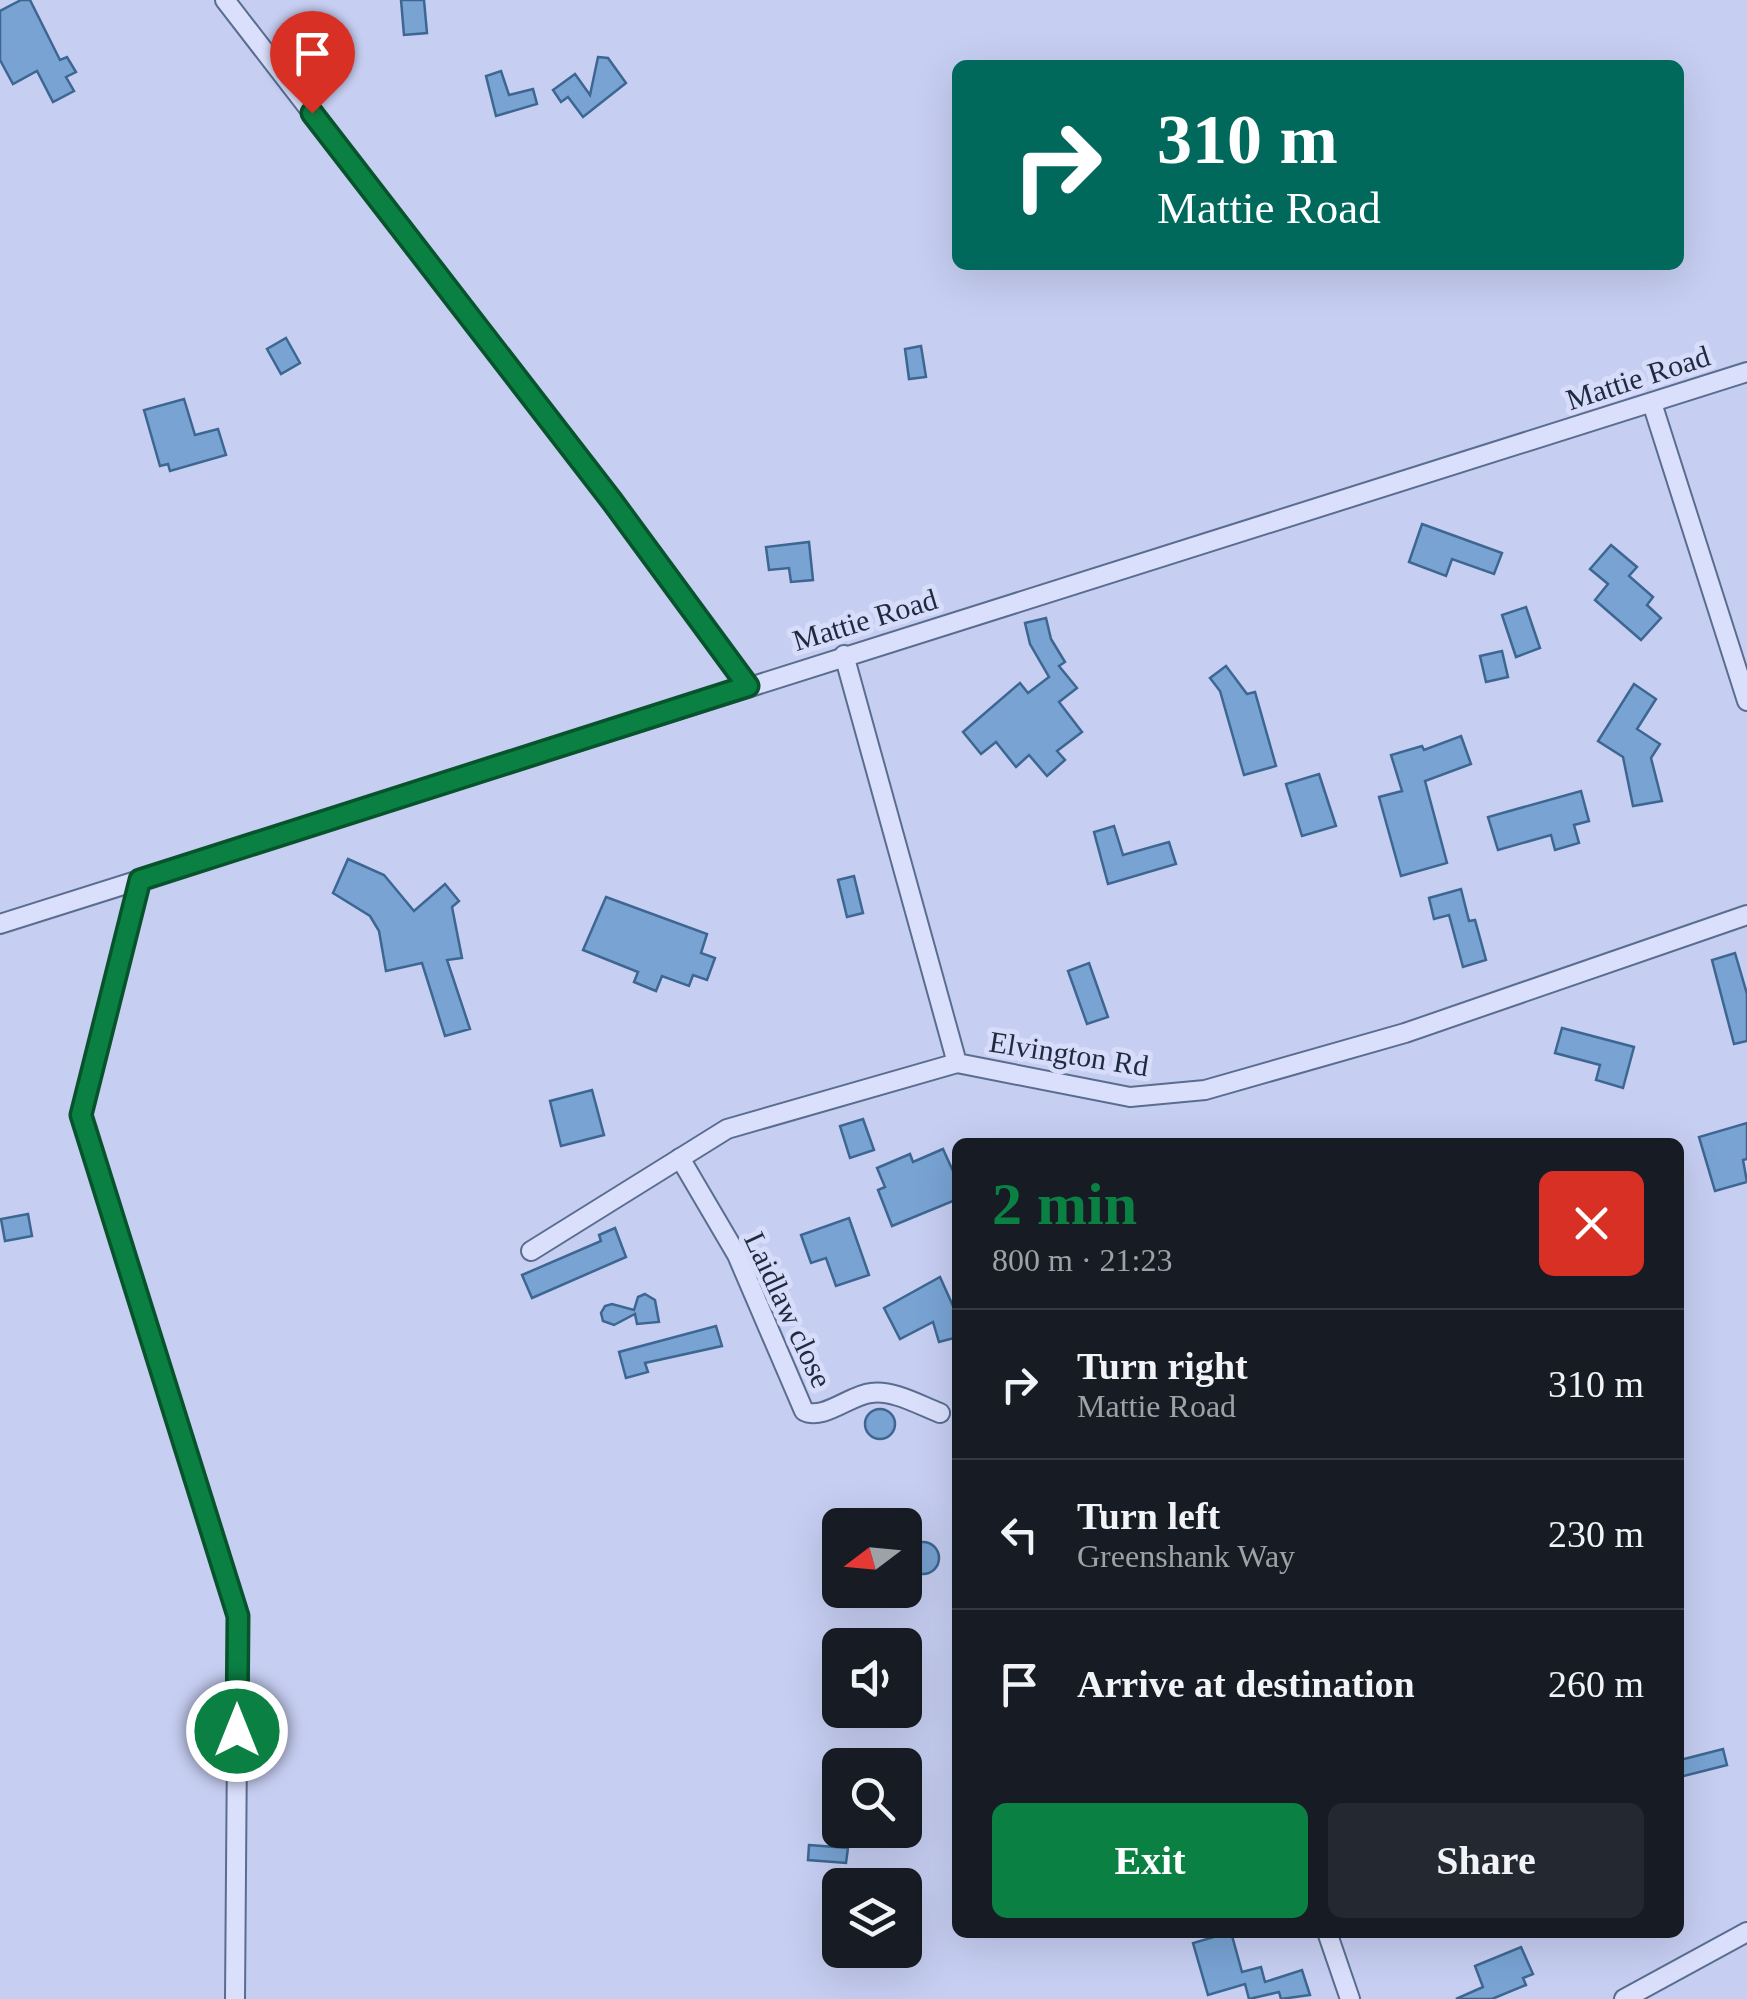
<!DOCTYPE html>
<meta charset="utf-8">
<style>
body{margin:0;font-family:Georgia,serif;background:#242831;color:#f1f3f6;height:100vh;display:flex;flex-direction:column;font-size:38px;white-space:nowrap}
*{box-sizing:border-box;margin:0}
p{font-size:32px;color:#9ea1a6}
.icon{flex:none;width:55px;height:55px;fill:none;stroke:currentColor;stroke-width:2;stroke-linecap:round;stroke-linejoin:round}
.map{position:relative;flex:1;overflow:hidden}
.details{position:absolute;left:952px;top:1138px;width:732px;height:800px;display:flex;flex-direction:column;background:#171b24;border-radius:15px;box-shadow:0 10px 40px #0002}
.details>*{flex:none}
.top-card{position:absolute;left:952px;top:60px;width:732px;height:210px;border-radius:15px;box-shadow:0 10px 40px #0002;background:#00695c;color:#fff;overflow:hidden}
.needle{width:65px;rotate:254deg}
.buttons{position:absolute;left:822px;top:1508px;display:grid;gap:20px}
.buttons a{display:grid;place-items:center;width:100px;height:100px;border-radius:15px;background:#171b24;box-shadow:0 10px 40px #0002;font-size:50px}
.pin{position:absolute;display:grid;place-items:center;width:85px;height:85px;color:#fff;margin:-102px -42px;border-radius:50% 50% 50% 0;rotate:-45deg;box-shadow:0 0 10px #0007}
.pin .icon{rotate:45deg}
.me{position:absolute;width:110px;margin:-55px;rotate:0deg;stroke-linejoin:round;filter:drop-shadow(0 0 8px #0008)}
.turn{display:flex;align-items:center;gap:35px;height:210px;padding:0 40px;font-size:45px}
.turn .icon{width:130px;height:130px;stroke-width:2.5}
.turn b{display:block;font-size:70px;line-height:85px}
.round{display:grid;place-items:center;flex:none;width:105px;height:105px;border-radius:15px;background:#242831}
.headline{display:flex;align-items:center;justify-content:space-between;height:170px;padding:0 40px}
h1{font-size:60px;font-weight:700;line-height:75px;color:#0b8043}
.cta{display:flex;gap:20px;margin-top:auto;padding:20px 40px}
.cta a{flex:1;height:115px;border-radius:15px;background:#0b8043;color:#fff;font-size:40px;font-weight:700;line-height:115px;text-align:center}
.cta a+a{background:#242831;color:#f1f3f6}
ul{padding:0;list-style:none}
li{display:flex;align-items:center;gap:30px;height:150px;padding:0 40px;border-top:2px solid #363941}
li div{flex:1}
li b{display:block;font-size:38px}
li em{font-style:normal}
.map>svg:first-child{display:block}
.building{fill:#78a3d3;stroke:#3d6691;stroke-width:2.5}
.lines{fill:none;stroke-linecap:round;stroke-linejoin:round}
.minor-casing{stroke:#596d8f;stroke-width:22}
.minor{stroke:#dae0fc;stroke-width:18}
.route-casing{stroke:#07532c;stroke-width:25}
.route{stroke:#0b8043;stroke-width:18}
.labels{text-anchor:middle;stroke-width:10;stroke-linejoin:round;paint-order:stroke}
.street-label{font-size:30px;fill:#1e2b3e;stroke:#d6dcf9}
</style>
<div class="map">
<svg width="1747" height="1999" viewBox="0 0 1747 1999">
<rect width="100%" height="100%" fill="#c6cef2"/>
<!-- building -->
<g class="building">
<path d="M 21,0 L 30,0 L 60,60 L 67,57 L 76,72 L 66,77 L 74,91 L 53,102 L 37,71 L 13,84 L 0,60 L 0,11 Z"/>
<path d="M 401,0 L 424,0 L 427,33 L 404,35 Z"/>
<path d="M 598,57 L 608,58 L 626,83 L 583,117 L 568,97 L 561,102 L 553,90 L 575,74 L 590,95 Z"/>
<path d="M 501,71 L 509,95 L 533,89 L 537,104 L 496,116 L 486,76 Z"/>
<path d="M 286,338 L 300,363 L 281,374 L 267,349 Z"/>
<path d="M 921,346 L 926,377 L 909,379 L 905,349 Z"/>
<path d="M 184,399 L 195,435 L 218,429 L 226,455 L 170,471 L 168,464 L 160,466 L 144,410 Z"/>
<path d="M 1422,524 L 1502,553 L 1494,574 L 1452,559 L 1446,576 L 1409,562 Z"/>
<path d="M 809,542 L 813,580 L 791,582 L 789,568 L 769,570 L 766,547 Z"/>
<path d="M 1611,545 L 1637,567 L 1629,576 L 1653,597 L 1647,605 L 1661,618 L 1641,640 L 1595,600 L 1608,584 L 1590,569 Z"/>
<path d="M 1526,607 L 1540,648 L 1516,657 L 1502,615 Z"/>
<path d="M 1046,618 L 1051,639 L 1065,662 L 1059,666 L 1077,688 L 1059,702 L 1082,732 L 1057,751 L 1065,760 L 1047,776 L 1029,755 L 1016,767 L 996,742 L 981,754 L 963,732 L 1020,683 L 1028,693 L 1049,677 L 1030,644 L 1025,623 Z"/>
<path d="M 1502,651 L 1508,677 L 1486,682 L 1480,656 Z"/>
<path d="M 1226,666 L 1247,694 L 1255,692 L 1276,766 L 1244,775 L 1220,691 L 1210,678 Z"/>
<path d="M 1634,684 L 1656,699 L 1637,729 L 1660,744 L 1651,758 L 1662,801 L 1633,806 L 1623,757 L 1598,741 Z"/>
<path d="M 1461,736 L 1471,764 L 1425,781 L 1447,863 L 1401,876 L 1379,797 L 1402,791 L 1391,755 L 1422,746 L 1424,750 Z"/>
<path d="M 1319,774 L 1336,826 L 1302,836 L 1286,784 Z"/>
<path d="M 1581,791 L 1589,821 L 1574,825 L 1579,843 L 1555,850 L 1551,835 L 1498,850 L 1488,817 Z"/>
<path d="M 1114,826 L 1123,855 L 1169,842 L 1176,864 L 1108,884 L 1094,832 Z"/>
<path d="M 348,859 L 384,875 L 414,911 L 445,884 L 459,901 L 452,907 L 462,958 L 447,960 L 470,1029 L 445,1036 L 422,963 L 386,971 L 379,931 L 370,916 L 333,893 Z"/>
<path d="M 854,876 L 863,913 L 847,917 L 838,880 Z"/>
<path d="M 1461,889 L 1469,921 L 1475,920 L 1486,960 L 1463,967 L 1449,915 L 1434,919 L 1429,898 Z"/>
<path d="M 606,897 L 707,934 L 701,953 L 715,958 L 707,980 L 693,975 L 689,986 L 662,976 L 656,991 L 634,982 L 638,972 L 583,950 Z"/>
<path d="M 1735,953 L 1747,994 L 1747,1041 L 1734,1044 L 1712,960 Z"/>
<path d="M 1089,963 L 1108,1017 L 1087,1024 L 1068,971 Z"/>
<path d="M 1562,1028 L 1634,1047 L 1623,1088 L 1596,1080 L 1600,1065 L 1555,1053 Z"/>
<path d="M 592,1090 L 604,1135 L 561,1146 L 550,1101 Z"/>
<path d="M 863,1119 L 874,1150 L 850,1158 L 840,1126 Z"/>
<path d="M 1747,1123 L 1747,1159 L 1743,1160 L 1747,1182 L 1715,1191 L 1699,1137 Z"/>
<path d="M 943,1149 L 958,1182 L 958,1199 L 892,1226 L 878,1190 L 885,1187 L 877,1168 L 910,1154 L 913,1162 Z"/>
<path d="M 28,1214 L 32,1236 L 5,1241 L 1,1219 Z"/>
<path d="M 849,1218 L 869,1275 L 836,1286 L 826,1258 L 811,1263 L 801,1235 Z"/>
<path d="M 615,1228 L 626,1257 L 532,1298 L 522,1275 L 601,1241 L 599,1235 Z"/>
<path d="M 940,1277 L 958,1317 L 958,1337 L 939,1342 L 933,1322 L 900,1339 L 884,1308 Z"/>
<path d="M 645,1294 L 655,1300 L 659,1322 L 637,1324 L 635,1314 L 614,1325 L 603,1321 L 601,1313 L 605,1306 L 612,1304 L 634,1310 L 638,1297 Z"/>
<path d="M 716,1326 L 722,1346 L 645,1363 L 648,1372 L 626,1378 L 619,1352 Z"/>
<circle cx="880" cy="1424" r="15"/>
<circle cx="923" cy="1558" r="16"/>
<path d="M 1723,1749 L 1727,1765 L 1680,1777 L 1680,1760 Z"/>
<path d="M 809,1845 L 848,1848 L 846,1863 L 808,1860 Z"/>
<path d="M 1231,1932 L 1242,1972 L 1261,1967 L 1265,1982 L 1302,1970 L 1310,1995 L 1281,1999 L 1279,1992 L 1249,1999 L 1245,1984 L 1208,1995 L 1193,1943 Z"/>
<path d="M 1521,1947 L 1533,1974 L 1523,1978 L 1526,1985 L 1492,1999 L 1456,1999 L 1483,1987 L 1475,1966 Z"/>
</g>
<g class="lines">
<defs>
<g id="minor">
<path d="M 225,0 L 612,501 L 748,685"/>
<path d="M 1652,403 L 1747,701"/>
<path d="M 844,655 L 957,1063 L 1130,1097 L 1205,1090 L 1405,1033 L 1747,915"/>
<path d="M 140,879 L 81,1115 L 238,1616 L 235,1999"/>
<path d="M 0,924 L 1747,372"/>
<path d="M 680,1158 L 737,1255 L 804,1411 C 823,1421 850,1395 871,1393 C 894,1390 919,1405 940,1413"/>
<path d="M 531,1251 L 727,1129 L 957,1063"/>
<path d="M 1327,1932 L 1350,1999"/>
<path d="M 1624,1999 L 1747,1932"/>
</g>
</defs>
<!-- minor casing -->
<use href="#minor" class="minor-casing"/>
<!-- minor -->
<use href="#minor" class="minor"/>
</g>
<g class="lines">
<defs>
<path id="route" d="M 237,1731 L 238,1616 L 81,1115 L 140,880 L 748,686 L 612,501 L 312,113"/>
</defs>
<!-- route casing -->
<use href="#route" class="route-casing"/>
<!-- route -->
<use href="#route" class="route"/>
</g>
<g class="labels">
<!-- street labels -->
<g class="street-label">
<text transform="translate(1638 378) rotate(-18)" y="10">Mattie Road</text>
<text transform="translate(865 620) rotate(-17)" y="10">Mattie Road</text>
<text transform="translate(1069 1054) rotate(9)" y="10">Elvington Rd</text>
<text transform="translate(788 1310) rotate(65)" y="10">Laidlaw close</text>
</g>
</g>
</svg>
<div class="buttons">
<a><svg class="needle" viewBox="-14 -14 28 28"><path d="M0-13l5 13h-10z" fill="#e53935"/><path d="M0 13l5-13h-10z" fill="#9ea1a6"/></svg></a>
<a><svg class="icon" aria-label="sound" viewBox="0 0 24 24"><path d="M4 9h4l5-4v14l-5-4H4zM17 9q2 3 0 6"/></svg></a>
<a><svg class="icon" aria-label="search" viewBox="0 0 24 24"><circle cx="10" cy="10" r="6"/><path d="M15 15l6 6"/></svg></a>
<a><svg class="icon" aria-label="layers" viewBox="0 0 24 24"><path d="M12 4l9 5-9 5-9-5zM3 14l9 5 9-5"/></svg></a>
</div>
<div class="pin" style="left:312px;top:113px;background:#d93025"><svg class="icon" aria-label="arrive" viewBox="0 0 24 24"><path d="M6 21V4h12l-3 4 3 4H6"/></svg></div>
<svg class="me" style="left:237px;top:1731px" viewBox="-20 -20 40 40"><circle r="17" fill="#0b8043" stroke="#fff" stroke-width="3"/><path d="M0-11L8 9 0 5-8 9z" fill="#fff"/></svg>
<div class="top-card">
<div class="turn"><svg class="icon" aria-label="right" viewBox="0 0 24 24"><path d="M7 20v-9h11M14 6l5 5-5 5"/></svg><div><b>310 m</b>Mattie Road</div></div>
</div>
<section class="details">
<div class="headline"><div><h1>2 min</h1><p>800 m · 21:23</p></div><a class="round" style="background:#d93025;color:#fff"><svg class="icon" aria-label="close" viewBox="0 0 24 24"><path d="M6 6l12 12M18 6L6 18"/></svg></a></div>
<ul>
<li><svg class="icon" aria-label="right" viewBox="0 0 24 24"><path d="M7 20v-9h11M14 6l5 5-5 5"/></svg><div><b>Turn right</b><p>Mattie Road</p></div><em>310 m</em></li>
<li><svg class="icon" aria-label="left" viewBox="0 0 24 24"><path d="M17 20v-9H6M10 6l-5 5 5 5"/></svg><div><b>Turn left</b><p>Greenshank Way</p></div><em>230 m</em></li>
<li><svg class="icon" aria-label="arrive" viewBox="0 0 24 24"><path d="M6 21V4h12l-3 4 3 4H6"/></svg><div><b>Arrive at destination</b></div><em>260 m</em></li>
</ul>
<div class="cta"><a>Exit</a><a>Share</a></div>
</section>
</div>
